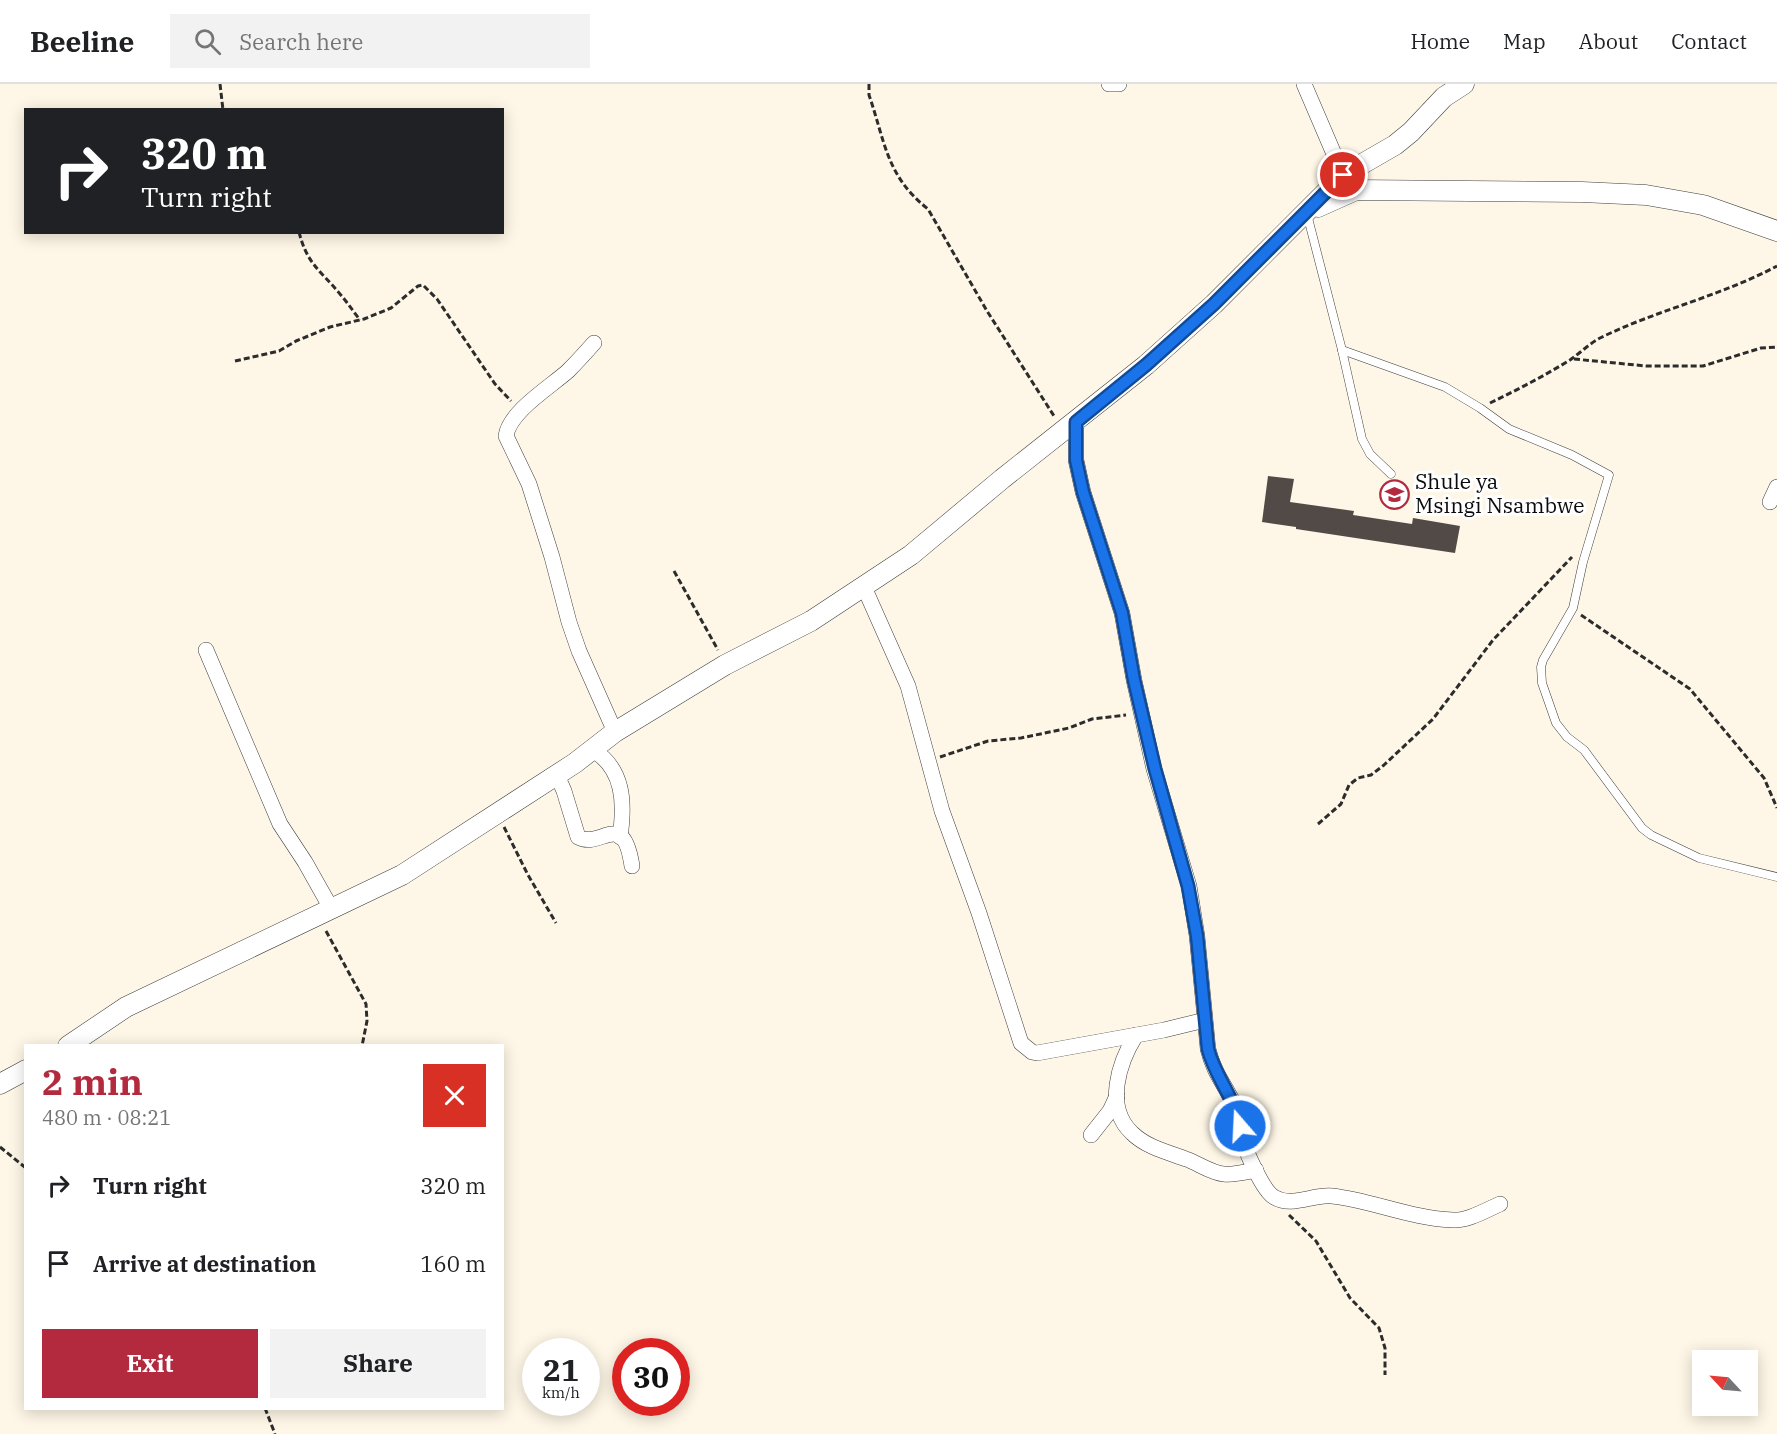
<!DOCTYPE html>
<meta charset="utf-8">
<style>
body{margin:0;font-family:"IBM Plex Serif",serif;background:#f2f2f2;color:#202124;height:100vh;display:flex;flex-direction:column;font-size:22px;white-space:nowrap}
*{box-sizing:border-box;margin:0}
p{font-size:20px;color:#757577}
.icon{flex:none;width:33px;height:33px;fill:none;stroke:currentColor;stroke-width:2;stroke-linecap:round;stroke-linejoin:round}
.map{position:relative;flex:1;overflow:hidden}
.details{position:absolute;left:24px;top:960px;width:480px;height:366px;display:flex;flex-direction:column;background:#fff;border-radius:0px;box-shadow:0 3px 15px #0003}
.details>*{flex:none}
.guide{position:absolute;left:24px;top:24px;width:480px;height:126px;border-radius:0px;box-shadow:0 3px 15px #0003;background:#202124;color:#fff;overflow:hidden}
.needle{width:39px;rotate:296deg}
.buttons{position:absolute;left:1692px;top:1266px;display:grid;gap:12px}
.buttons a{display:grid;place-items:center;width:66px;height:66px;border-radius:0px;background:#fff;box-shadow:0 3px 15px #0003;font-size:30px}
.speed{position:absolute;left:522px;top:1254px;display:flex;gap:12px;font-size:30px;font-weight:700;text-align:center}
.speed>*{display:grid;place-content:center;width:78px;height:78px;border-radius:50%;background:#fff;box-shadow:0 3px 15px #0003;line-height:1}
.speed small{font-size:15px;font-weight:400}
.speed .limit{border:9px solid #d22;background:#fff;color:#111}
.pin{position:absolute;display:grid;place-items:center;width:51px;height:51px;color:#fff;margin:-26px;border:3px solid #fff;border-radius:50%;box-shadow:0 2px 6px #0007}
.me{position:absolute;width:66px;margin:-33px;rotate:341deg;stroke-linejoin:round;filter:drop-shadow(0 0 4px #0008)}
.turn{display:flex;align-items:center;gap:21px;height:126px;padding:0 18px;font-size:27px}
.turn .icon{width:78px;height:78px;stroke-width:2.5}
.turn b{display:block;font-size:42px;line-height:51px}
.round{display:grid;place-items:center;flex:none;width:63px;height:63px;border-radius:0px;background:#f2f2f2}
.summary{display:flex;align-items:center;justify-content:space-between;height:102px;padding:0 18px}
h1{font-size:36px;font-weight:700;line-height:45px;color:#b3293e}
.action{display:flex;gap:12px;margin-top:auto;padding:12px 18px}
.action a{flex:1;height:69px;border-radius:0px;background:#b3293e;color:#fff;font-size:24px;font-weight:700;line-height:69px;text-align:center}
.action a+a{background:#f2f2f2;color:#202124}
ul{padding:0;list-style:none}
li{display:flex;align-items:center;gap:18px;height:78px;padding:0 18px}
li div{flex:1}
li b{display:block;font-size:22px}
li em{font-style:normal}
header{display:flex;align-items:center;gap:36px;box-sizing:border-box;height:84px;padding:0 30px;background:#fff;border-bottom:2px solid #e0e0e0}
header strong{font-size:28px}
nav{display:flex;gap:33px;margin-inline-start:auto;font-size:21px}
.search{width:420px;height:54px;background:#f2f2f2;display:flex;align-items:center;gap:15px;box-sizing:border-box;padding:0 21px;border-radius:0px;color:#757577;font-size:22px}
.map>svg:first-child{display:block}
.building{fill:#524a47}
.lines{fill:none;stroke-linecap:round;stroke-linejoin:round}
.service-casing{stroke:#3d3d3d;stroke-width:9}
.minor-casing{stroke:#3d3d3d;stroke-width:16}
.tertiary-casing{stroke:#3d3d3d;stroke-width:21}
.path{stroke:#2c2c2c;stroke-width:3;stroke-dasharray:6 3;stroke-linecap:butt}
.service{stroke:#fff;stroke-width:8}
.minor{stroke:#fff;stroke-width:15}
.tertiary{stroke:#fff;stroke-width:20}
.route-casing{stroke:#114b97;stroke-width:15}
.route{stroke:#1a73e8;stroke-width:10}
.labels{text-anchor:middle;stroke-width:6;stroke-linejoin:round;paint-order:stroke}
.poi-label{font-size:21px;fill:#0a0a0a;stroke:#fff;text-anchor:start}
</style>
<header>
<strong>Beeline</strong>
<div class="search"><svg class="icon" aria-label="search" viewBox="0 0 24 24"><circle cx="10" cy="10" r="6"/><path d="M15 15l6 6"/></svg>Search here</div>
<nav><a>Home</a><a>Map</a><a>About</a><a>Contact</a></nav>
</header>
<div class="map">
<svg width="1777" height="1350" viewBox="0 0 1777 1350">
<rect width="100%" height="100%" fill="#fef7e7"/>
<!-- building -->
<path class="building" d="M 1268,392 L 1294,395 L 1290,418 L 1354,427 L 1353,431 L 1412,440 L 1413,434 L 1460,442 L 1455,469 L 1296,445 L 1296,443 L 1262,438 Z"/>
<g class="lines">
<defs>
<g id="service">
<path d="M 1307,130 L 1342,266 L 1362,355 L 1370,370 L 1391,390"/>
<path d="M 1342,266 L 1445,303 L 1480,324 L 1509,345 L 1572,371 L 1609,391 L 1583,478 L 1573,524 L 1543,576 L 1541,583 L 1542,599 L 1556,639 L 1567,653 L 1584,666 L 1642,744 L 1651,751 L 1699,774 L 1777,793"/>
</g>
<g id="minor">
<path d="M 1109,0 L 1119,0"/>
<path d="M 1304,0 L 1343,91"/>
<path d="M 594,259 C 586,268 577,278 568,287 C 550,303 509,328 506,352 L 529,400 L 552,473 L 569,538 L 579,567 L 615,648"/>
<path d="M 1076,338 L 1076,376 L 1083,408 L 1122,529 L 1134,596 L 1154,685 L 1189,802 L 1197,852 L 1208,965 C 1214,989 1223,998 1233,1018 C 1239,1030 1239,1041 1242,1053 C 1245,1066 1263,1107 1274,1113 C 1292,1124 1313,1110 1332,1112 C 1370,1116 1413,1135 1453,1136 C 1468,1137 1486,1126 1500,1120"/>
<path d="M 1770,418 L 1777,403"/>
<path d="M 864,503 L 908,602 L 942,727 L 979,829 L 1021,959 L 1032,968 L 1037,969 L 1164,946 L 1205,936"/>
<path d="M 206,566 L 280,740 L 305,778 L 332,826"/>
<path d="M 593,666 C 624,685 625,719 620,753"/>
<path d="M 557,691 L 564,707 L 578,753 C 601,766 623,723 632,782"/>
<path d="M 1136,951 C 1119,978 1104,1023 1132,1049 C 1146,1063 1167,1068 1186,1075 C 1198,1079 1211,1089 1224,1090 C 1234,1091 1246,1088 1256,1086"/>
<path d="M 1091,1051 L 1110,1027 L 1117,1012"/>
</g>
<g id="tertiary">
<path d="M 1318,123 L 1356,106 L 1582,108 L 1646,111 L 1703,121 L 1777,147"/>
<path d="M 68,962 L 126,923 L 402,791 L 575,679 L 615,648 L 725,581 L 811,537 L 911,471 L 1002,395 L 1146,281 L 1214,220 L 1343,91 L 1395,61 L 1411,48 L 1444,13 L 1464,0"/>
<path d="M 0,1000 L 26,986"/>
</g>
</defs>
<!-- service casing -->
<use href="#service" class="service-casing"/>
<!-- minor casing -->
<use href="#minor" class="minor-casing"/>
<!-- tertiary casing -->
<use href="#tertiary" class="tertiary-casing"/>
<!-- path -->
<g class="path">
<path d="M 220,0 L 223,26"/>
<path d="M 869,0 L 869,11 C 885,57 886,92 928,125 L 987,227 L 1054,332"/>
<path d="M 299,148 C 307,180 320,186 340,210 C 347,218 353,227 360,236"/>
<path d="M 1574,275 L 1646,282 L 1703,282 L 1761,264 L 1777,263"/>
<path d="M 235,277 L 279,267 L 296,257 L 330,243 L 364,235 L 391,224 L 418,202 L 423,201 L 437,215 L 495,300 L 511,317"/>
<path d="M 1490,319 C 1517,306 1544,292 1570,276 C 1580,269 1589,260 1600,254 C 1657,226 1721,212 1777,182"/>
<path d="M 674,487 L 718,566"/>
<path d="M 1581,531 L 1690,605 L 1764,694 L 1777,724"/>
<path d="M 940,673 L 988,657 L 1021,654 L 1069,644 L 1092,635 L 1126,631"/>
<path d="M 1318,740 L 1341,720 L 1349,701 L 1358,694 L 1371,691 L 1384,681 L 1433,635 L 1493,556 L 1572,473"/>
<path d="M 504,743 L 528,791 L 556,839"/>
<path d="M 326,847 L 366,920 L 367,937 L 362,962"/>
<path d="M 0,1063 L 26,1084"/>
<path d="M 1289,1131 L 1316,1157 L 1350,1214 L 1379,1244 L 1385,1264 L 1385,1291"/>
<path d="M 265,1324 L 275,1350"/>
</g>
<!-- service -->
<use href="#service" class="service"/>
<!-- minor -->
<use href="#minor" class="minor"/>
<!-- tertiary -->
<use href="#tertiary" class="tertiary"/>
</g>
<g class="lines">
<defs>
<path id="route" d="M 1240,1042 C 1235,1014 1215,993 1208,965 L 1197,852 L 1188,802 L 1155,685 L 1134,596 L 1122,529 L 1083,408 L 1076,376 L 1076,338 L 1146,281 L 1214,220 L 1343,91"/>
</defs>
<!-- route casing -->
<use href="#route" class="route-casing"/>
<!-- route -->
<use href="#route" class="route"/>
</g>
<!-- icons -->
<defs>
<symbol id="school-ring" viewBox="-11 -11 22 22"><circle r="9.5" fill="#fff" stroke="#b3293e" stroke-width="1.5"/><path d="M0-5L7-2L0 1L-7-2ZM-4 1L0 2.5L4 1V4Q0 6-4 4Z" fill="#b3293e"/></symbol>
</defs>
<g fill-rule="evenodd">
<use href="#school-ring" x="1378" y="394" width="33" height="33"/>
</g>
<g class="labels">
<!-- poi labels -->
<g class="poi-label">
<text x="1415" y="405">Shule ya<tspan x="1415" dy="24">Msingi Nsambwe</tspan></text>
</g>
</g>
</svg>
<div class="buttons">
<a><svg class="needle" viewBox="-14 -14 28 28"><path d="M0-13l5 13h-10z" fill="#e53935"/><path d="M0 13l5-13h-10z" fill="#757577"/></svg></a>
</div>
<div class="speed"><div>21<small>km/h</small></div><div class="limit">30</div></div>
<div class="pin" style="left:1343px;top:91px;background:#d93025"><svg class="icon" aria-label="arrive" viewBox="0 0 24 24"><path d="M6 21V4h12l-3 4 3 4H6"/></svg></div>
<svg class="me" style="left:1240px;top:1042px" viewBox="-20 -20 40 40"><circle r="17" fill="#1a73e8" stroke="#fff" stroke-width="3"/><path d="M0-11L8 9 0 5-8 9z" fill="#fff"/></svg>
<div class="guide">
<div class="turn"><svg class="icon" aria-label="right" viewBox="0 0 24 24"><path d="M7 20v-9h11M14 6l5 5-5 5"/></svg><div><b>320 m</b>Turn right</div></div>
</div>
<section class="details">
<div class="summary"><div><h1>2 min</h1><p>480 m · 08:21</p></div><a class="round" style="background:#d93025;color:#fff"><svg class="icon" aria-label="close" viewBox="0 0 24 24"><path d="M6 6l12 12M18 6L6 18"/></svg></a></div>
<ul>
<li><svg class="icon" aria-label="right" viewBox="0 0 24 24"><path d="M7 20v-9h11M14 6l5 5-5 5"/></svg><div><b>Turn right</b></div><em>320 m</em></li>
<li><svg class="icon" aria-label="arrive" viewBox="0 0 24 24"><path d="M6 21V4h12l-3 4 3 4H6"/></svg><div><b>Arrive at destination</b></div><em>160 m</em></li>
</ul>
<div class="action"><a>Exit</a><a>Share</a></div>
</section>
</div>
